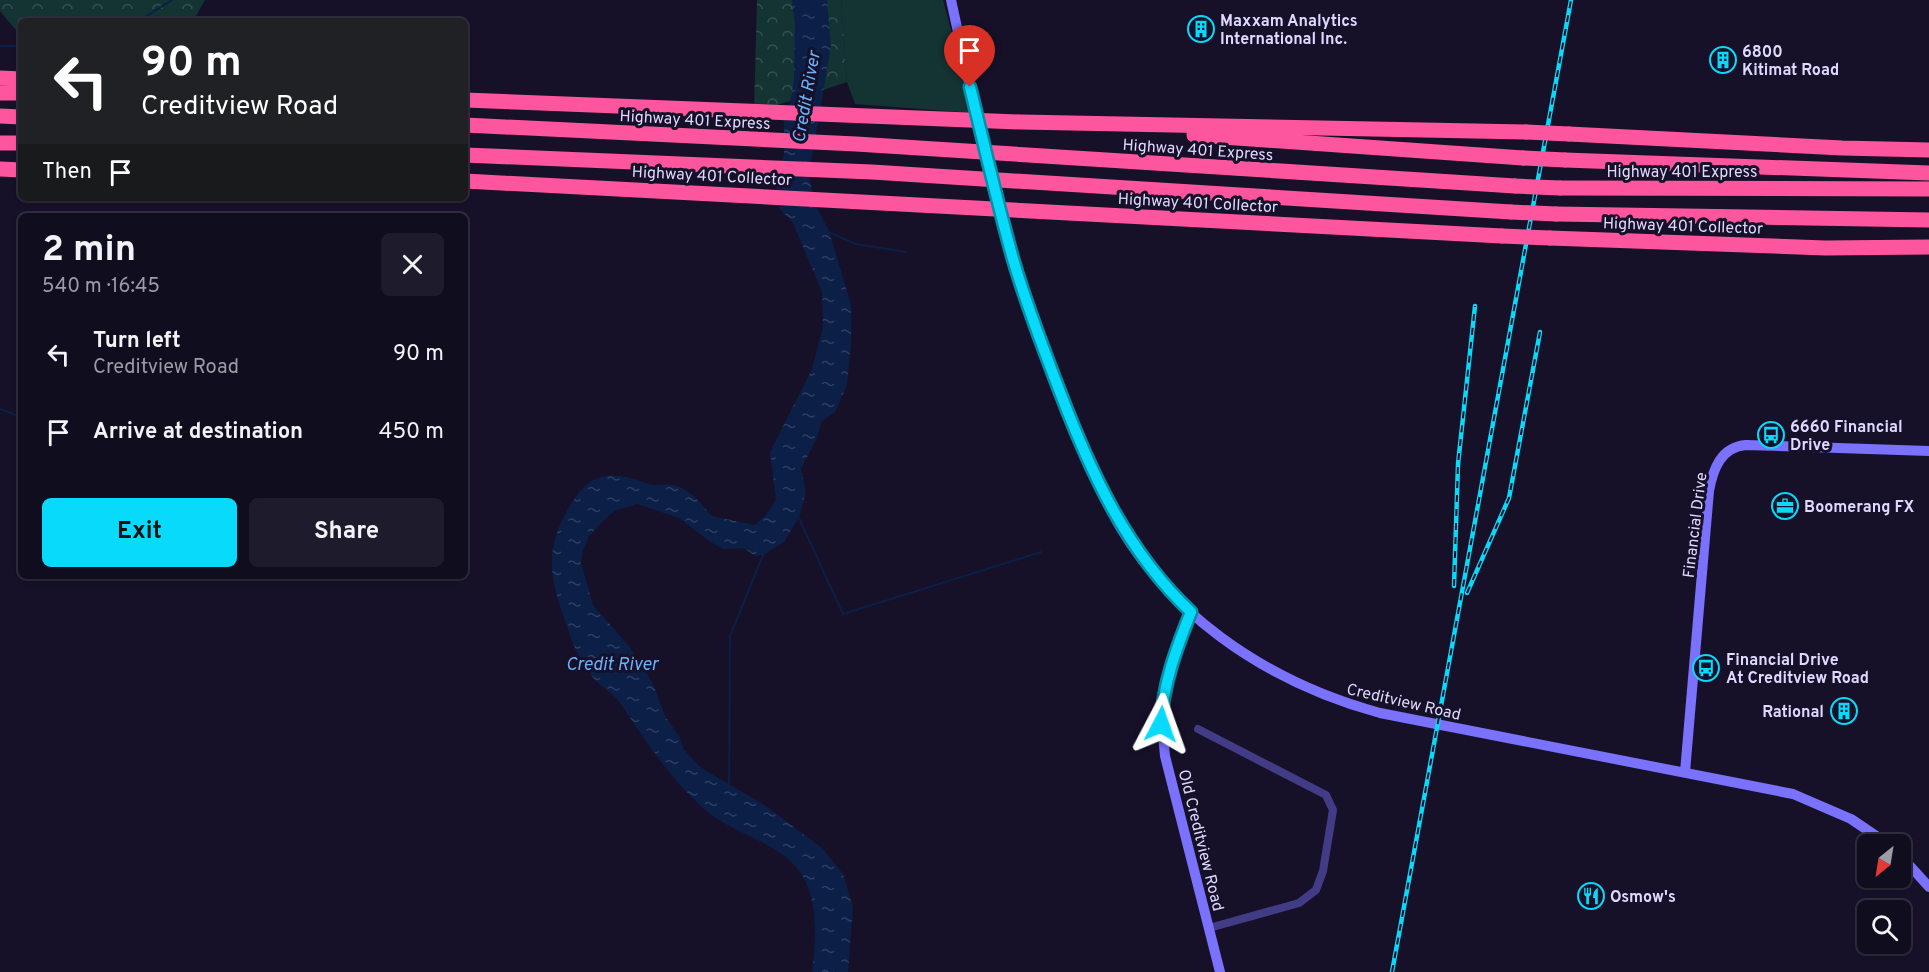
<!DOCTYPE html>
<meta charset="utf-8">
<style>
body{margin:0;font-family:Overpass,sans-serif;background:#1e1b2c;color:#f1f3f6;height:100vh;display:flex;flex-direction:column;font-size:22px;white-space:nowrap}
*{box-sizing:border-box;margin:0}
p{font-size:20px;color:#9c9ca4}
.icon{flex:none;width:33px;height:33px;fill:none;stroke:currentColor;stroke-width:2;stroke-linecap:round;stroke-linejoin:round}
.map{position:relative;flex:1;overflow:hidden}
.sheet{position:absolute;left:18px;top:213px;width:450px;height:366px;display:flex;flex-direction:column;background:#100d1f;border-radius:9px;box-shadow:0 2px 4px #0004,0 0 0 2px #302d3d}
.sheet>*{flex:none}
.banner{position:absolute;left:18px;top:18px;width:450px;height:183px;border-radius:9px;box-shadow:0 2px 4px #0004,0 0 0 2px #302d3d;background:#202124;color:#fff;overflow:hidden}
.needle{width:39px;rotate:210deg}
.buttons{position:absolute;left:1857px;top:834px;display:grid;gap:12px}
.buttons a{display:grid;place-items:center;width:54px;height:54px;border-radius:9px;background:#100d1f;box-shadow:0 2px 4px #0004,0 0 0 2px #302d3d;font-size:30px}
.pin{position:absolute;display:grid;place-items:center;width:51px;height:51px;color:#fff;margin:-62px -26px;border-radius:50% 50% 50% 0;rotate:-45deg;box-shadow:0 0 6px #0007}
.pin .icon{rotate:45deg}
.me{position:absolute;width:66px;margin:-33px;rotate:4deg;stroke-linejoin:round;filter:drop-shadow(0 0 4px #0008)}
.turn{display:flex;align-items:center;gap:21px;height:126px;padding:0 24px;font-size:27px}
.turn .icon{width:78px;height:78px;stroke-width:2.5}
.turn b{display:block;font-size:42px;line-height:51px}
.then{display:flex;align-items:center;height:57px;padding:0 24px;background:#0003;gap:12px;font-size:22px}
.round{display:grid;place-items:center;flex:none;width:63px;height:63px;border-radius:9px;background:#1e1b2c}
.headline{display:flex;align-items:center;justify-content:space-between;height:102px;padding:0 24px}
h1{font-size:36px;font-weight:700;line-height:45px}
.primary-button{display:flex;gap:12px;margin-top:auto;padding:12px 24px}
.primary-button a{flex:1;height:69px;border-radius:9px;background:#08dafc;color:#111;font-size:24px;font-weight:700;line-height:69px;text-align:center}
.primary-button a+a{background:#1e1b2c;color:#f1f3f6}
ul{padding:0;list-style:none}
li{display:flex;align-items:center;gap:18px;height:78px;padding:0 24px}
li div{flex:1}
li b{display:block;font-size:22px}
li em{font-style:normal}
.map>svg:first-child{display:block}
.green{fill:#143333}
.forest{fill:url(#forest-crowns)}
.water{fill:url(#water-ripples)}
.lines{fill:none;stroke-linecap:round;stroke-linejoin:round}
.stream{stroke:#0b1f47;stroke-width:2}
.street{stroke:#423c87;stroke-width:8}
.secondary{stroke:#7a71fd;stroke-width:10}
.highway{stroke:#fd569f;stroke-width:15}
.rail-casing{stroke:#08dafc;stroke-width:4.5}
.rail{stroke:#161129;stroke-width:2;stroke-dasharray:7;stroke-linecap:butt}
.secondary-bridge{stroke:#7a71fd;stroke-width:10}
.highway-bridge{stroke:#fd569f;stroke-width:15}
.route-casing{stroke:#058ea4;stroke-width:15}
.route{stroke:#08dafc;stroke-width:10}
.labels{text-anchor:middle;stroke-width:6;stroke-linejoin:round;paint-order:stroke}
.poi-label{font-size:16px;font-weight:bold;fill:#dfd9ff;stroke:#161129;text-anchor:start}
.street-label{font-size:16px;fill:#dfd9ff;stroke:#161129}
.water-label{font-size:18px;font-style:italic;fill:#68b2fd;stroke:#161129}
</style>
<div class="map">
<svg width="1929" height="972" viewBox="0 0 1929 972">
<defs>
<pattern id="forest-crowns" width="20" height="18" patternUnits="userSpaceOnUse" patternTransform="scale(1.5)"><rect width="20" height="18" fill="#143333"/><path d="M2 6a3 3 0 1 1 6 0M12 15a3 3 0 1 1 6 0" fill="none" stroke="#365052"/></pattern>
<pattern id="water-ripples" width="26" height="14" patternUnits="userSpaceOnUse" patternTransform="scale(1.5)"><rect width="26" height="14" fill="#0b1f47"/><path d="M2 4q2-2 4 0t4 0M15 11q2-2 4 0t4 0" fill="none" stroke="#2e3f63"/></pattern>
</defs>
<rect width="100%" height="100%" fill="#161129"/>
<!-- green -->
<path class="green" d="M 841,0 L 943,0 L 973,113 L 855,104 L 847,82 Z"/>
<!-- forest -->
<g class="forest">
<path d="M 0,0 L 205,0 L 193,21 L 21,21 L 21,36 L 0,11 Z"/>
<path d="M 757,0 L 841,0 L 847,82 L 754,113 Z"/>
</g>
<!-- water -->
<path class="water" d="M 792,0 L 827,0 L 831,46 L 809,174 L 814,202 L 829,231 L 851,305 L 851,343 L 847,385 L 835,412 L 822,421 L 816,440 L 801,469 L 806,492 L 799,517 L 784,542 L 763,555 L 755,556 L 744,548 L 723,549 L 709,541 L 679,518 L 637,504 L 614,511 L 600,524 L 589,536 L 583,550 L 581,563 L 593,605 L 629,646 L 653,684 L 665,716 L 679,736 L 684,750 L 701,768 L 763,804 L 822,848 L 843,874 L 853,907 L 848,972 L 812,972 C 816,939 820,895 796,867 C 775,842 731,832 708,812 C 672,782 646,741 620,703 C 612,692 599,686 591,675 C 579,659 573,645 567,626 C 548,575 543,546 575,498 C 595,469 616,473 646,483 C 654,486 664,484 673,485 C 689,488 702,504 711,516 L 755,525 L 766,515 L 776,500 L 770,452 L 812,369 L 823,327 L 822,292 L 793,223 L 780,209 L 776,191 L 784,155 L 784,119 L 789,111 L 794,79 L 795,24 Z"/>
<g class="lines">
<!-- stream -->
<g class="stream">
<path d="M 125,21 L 145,17 L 172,0"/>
<path d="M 0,46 L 21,46"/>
<path d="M 828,232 L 856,244 L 906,252"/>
<path d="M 0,409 L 21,417"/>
<path d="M 798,516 L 843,614 L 1041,552"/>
<path d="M 729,786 L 730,636 L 763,555"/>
</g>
<!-- street -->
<path class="street" d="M 1198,729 L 1326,795 L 1333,810 L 1323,871 L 1316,890 L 1299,903 L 1209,928"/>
<!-- secondary -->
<g class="secondary">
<path d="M 951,0 L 970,87"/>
<path d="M 1008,239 C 1022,290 1041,340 1059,390 C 1074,428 1089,466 1107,503 C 1161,612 1266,682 1380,713 L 1793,794 L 1851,819 L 1888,844"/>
<path d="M 1191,612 C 1169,666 1158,697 1165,756 L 1220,972"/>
<path d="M 1685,772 L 1709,491 C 1713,469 1721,447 1746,445 L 1929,451"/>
<path d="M 1900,855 L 1929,887"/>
</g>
<!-- highway -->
<g class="highway">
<path d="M 0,78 L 21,79"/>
<path d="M 0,93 L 21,93"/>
<path d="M 465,100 L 1021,122 L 1526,132"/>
<path d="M 0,116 L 21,117"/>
<path d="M 465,125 L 856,144 L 1515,186"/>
<path d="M 1569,134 L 1842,148 L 1929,150"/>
<path d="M 1194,135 L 1523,158"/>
<path d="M 0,143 L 21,143"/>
<path d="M 465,155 L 872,172 L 1511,212"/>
<path d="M 1565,160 L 1929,173"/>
<path d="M 0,169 L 21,170"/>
<path d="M 465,181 L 1502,236"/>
<path d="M 1560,188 L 1929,189"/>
<path d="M 1556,214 L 1929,220"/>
<path d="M 1550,238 L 1825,248 L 1929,247"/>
</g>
<defs>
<g id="rail">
<path d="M 1454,586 L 1458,464 L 1475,306"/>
<path d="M 1467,593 L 1509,498 L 1540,332"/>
<path d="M 1392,972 L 1571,0"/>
</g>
</defs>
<!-- rail casing -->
<use href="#rail" class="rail-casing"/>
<!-- rail -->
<use href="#rail" class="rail"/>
<!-- secondary-bridge -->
<path class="secondary-bridge" d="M 970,87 L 1008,239"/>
<!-- highway-bridge -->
<g class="highway-bridge">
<path d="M 1526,132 L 1569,134"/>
<path d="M 1523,158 L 1565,160"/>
<path d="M 1515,186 L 1560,188"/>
<path d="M 1511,212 L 1556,214"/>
<path d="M 1502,236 L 1550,238"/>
</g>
</g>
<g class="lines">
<defs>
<path id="route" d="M 970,87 C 984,144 997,202 1013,259 C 1026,304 1043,348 1060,392 C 1091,473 1127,552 1191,612 C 1176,649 1163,684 1161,724"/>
</defs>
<!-- route casing -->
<use href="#route" class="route-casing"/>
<!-- route -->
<use href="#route" class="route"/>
</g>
<!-- icons -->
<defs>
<symbol id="building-ring" viewBox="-11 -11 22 22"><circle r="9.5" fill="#161129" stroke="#08dafc" stroke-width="1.5"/><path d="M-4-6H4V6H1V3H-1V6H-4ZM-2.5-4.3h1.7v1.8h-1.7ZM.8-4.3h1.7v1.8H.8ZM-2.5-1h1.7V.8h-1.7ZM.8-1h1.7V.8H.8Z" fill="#08dafc"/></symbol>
<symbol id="bus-ring" viewBox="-11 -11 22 22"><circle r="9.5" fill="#161129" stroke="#08dafc" stroke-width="1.5"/><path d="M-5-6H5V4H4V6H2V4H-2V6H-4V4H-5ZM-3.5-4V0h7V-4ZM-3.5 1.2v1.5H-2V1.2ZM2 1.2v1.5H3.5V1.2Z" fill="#08dafc"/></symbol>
<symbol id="office-ring" viewBox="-11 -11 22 22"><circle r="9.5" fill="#161129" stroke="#08dafc" stroke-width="1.5"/><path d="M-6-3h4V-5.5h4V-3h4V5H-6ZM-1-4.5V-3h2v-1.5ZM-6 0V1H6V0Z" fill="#08dafc"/></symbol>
<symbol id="restaurant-ring" viewBox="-11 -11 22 22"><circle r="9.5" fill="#161129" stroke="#08dafc" stroke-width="1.5"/><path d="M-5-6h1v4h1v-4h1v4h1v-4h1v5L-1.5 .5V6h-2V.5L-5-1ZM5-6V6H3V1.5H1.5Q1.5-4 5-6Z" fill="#08dafc"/></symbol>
</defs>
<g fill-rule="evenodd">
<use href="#building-ring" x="1186" y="14" width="30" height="30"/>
<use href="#building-ring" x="1708" y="45" width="30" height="30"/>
<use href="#bus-ring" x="1756" y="420" width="30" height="30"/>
<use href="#office-ring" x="1770" y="491" width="30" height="30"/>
<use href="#bus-ring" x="1691" y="653" width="30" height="30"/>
<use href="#building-ring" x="1829" y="696" width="30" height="30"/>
<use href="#restaurant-ring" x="1576" y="881" width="30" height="30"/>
</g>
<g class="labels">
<!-- poi labels -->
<g class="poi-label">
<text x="1220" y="26">Maxxam Analytics<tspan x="1220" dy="18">International Inc.</tspan></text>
<text x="1742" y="57">6800<tspan x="1742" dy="18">Kitimat Road</tspan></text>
<text x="1790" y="432">6660 Financial<tspan x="1790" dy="18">Drive</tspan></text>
<text x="1804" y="512">Boomerang FX</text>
<text x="1726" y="665">Financial Drive<tspan x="1726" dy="18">At Creditview Road</tspan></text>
<text x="1824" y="717" text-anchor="end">Rational</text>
<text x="1610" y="902">Osmow's</text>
</g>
<!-- street labels -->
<g class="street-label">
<text transform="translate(695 119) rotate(3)" y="6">Highway 401 Express</text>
<text transform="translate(1198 149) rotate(4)" y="6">Highway 401 Express</text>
<text x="1682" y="177">Highway 401 Express</text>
<text transform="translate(712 175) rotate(3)" y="6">Highway 401 Collector</text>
<text transform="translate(1198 202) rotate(3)" y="6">Highway 401 Collector</text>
<text transform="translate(1683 225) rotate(2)" y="6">Highway 401 Collector</text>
<text transform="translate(1694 525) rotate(-83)" y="6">Financial Drive</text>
<text transform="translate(1404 701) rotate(13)" y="6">Creditview Road</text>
<text transform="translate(1202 840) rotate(76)" y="6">Old Creditview Road</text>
</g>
<!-- water labels -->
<g class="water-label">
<text transform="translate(806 97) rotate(-80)" y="6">Credit River</text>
<text x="612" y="670">Credit River</text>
</g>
</g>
</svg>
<div class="buttons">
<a><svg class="needle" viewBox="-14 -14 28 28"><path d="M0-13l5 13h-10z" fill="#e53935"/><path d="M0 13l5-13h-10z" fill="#9c9ca4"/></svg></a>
<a><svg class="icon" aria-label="search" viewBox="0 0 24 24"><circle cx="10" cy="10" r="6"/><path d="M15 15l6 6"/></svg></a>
</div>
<div class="pin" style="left:970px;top:87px;background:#d93025"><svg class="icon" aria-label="arrive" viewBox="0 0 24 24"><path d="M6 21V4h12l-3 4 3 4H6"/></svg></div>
<svg class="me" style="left:1161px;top:724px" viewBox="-20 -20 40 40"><path d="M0-17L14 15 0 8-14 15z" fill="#08dafc" stroke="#fff" stroke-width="4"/></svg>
<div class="banner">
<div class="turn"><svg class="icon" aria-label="left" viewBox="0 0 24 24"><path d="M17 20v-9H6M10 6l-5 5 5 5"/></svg><div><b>90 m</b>Creditview Road</div></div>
<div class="then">Then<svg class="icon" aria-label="arrive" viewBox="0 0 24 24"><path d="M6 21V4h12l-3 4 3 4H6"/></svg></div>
</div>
<section class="sheet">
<div class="headline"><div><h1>2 min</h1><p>540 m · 16:45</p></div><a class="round"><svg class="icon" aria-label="close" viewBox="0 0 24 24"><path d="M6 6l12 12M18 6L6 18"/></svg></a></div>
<ul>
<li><svg class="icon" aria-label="left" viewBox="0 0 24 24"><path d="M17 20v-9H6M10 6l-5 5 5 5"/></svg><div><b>Turn left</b><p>Creditview Road</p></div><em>90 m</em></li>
<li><svg class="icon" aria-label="arrive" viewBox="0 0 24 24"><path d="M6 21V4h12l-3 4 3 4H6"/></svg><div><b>Arrive at destination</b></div><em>450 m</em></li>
</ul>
<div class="primary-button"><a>Exit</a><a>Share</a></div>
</section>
</div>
